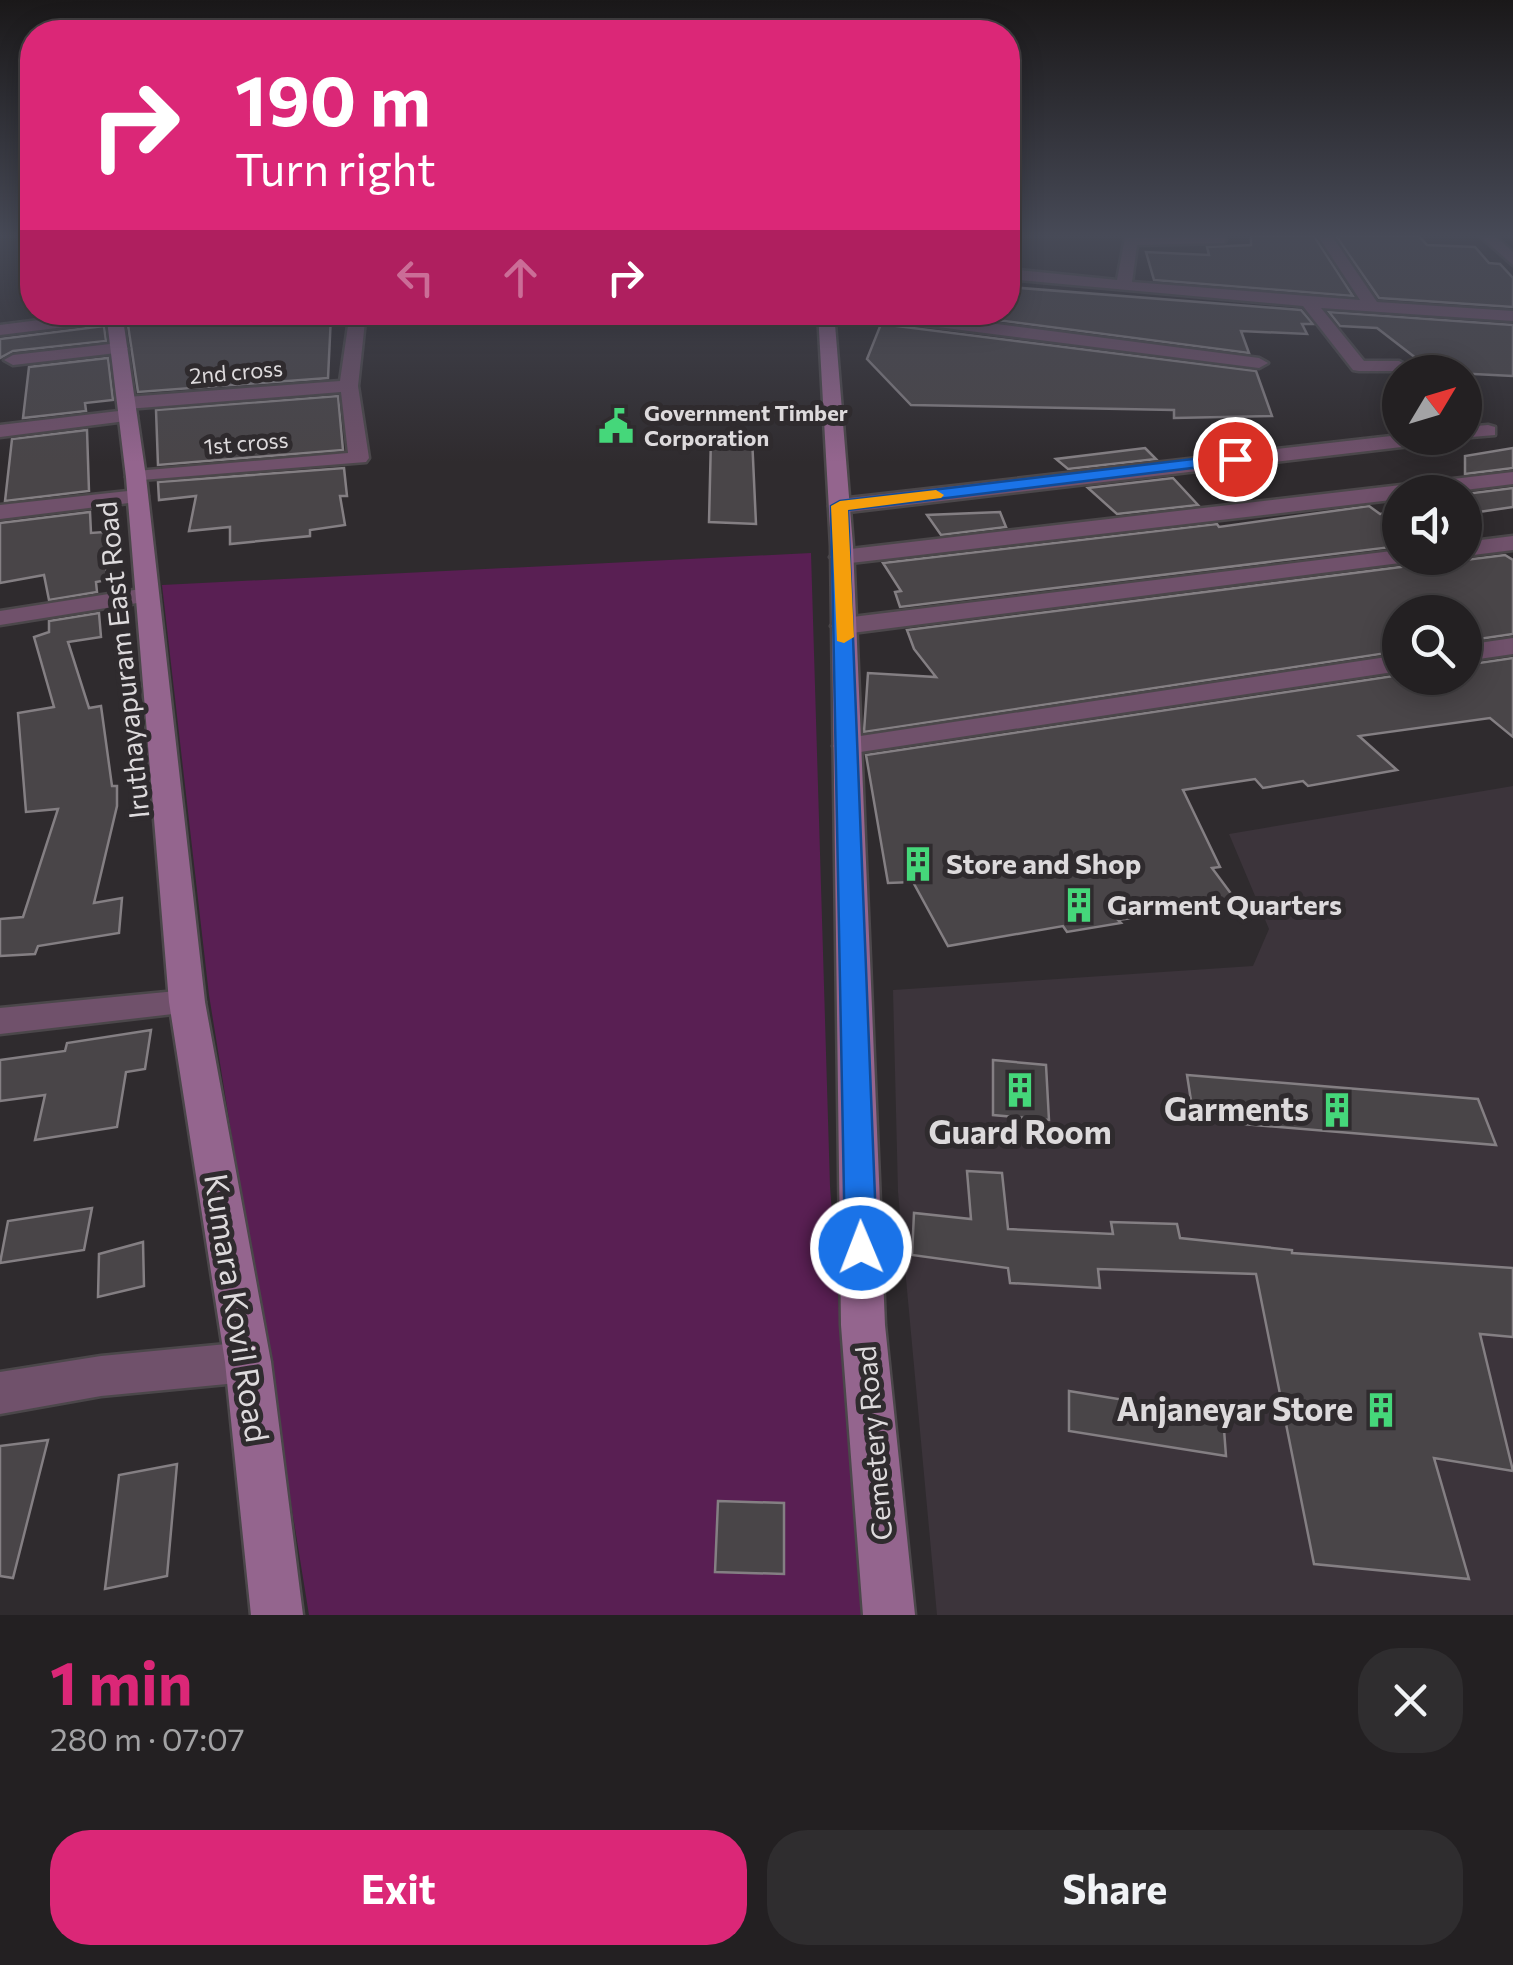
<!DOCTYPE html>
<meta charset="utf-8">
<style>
body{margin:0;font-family:Commissioner,sans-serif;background:#2f2d2f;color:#f1f3f6;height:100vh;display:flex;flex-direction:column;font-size:38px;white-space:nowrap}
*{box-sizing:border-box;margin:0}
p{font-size:32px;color:#a3a3a5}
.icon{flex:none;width:55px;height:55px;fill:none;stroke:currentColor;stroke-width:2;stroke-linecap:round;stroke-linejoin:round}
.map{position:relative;height:1615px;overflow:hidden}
.panel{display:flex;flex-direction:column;background:#232022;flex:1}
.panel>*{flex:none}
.hud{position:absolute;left:20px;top:20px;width:1000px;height:305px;border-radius:40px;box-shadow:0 5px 25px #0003,0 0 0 2px #403e40;background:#db2777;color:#fff;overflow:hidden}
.needle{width:65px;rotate:52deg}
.fabs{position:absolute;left:1382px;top:355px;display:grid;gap:20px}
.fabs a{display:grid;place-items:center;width:100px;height:100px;border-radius:50%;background:#232022;box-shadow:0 5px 25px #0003,0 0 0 2px #403e40;font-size:50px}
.pin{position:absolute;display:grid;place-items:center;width:85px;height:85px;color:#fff;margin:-42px;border:5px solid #fff;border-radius:50%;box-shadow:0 2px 10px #0007}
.me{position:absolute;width:110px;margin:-55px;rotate:359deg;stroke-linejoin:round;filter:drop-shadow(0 0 8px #0008)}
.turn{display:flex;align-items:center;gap:35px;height:210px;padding:0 50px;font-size:45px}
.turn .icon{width:130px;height:130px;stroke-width:2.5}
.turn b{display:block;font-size:70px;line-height:85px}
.lanes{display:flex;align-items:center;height:95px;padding:0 50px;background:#0003;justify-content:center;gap:50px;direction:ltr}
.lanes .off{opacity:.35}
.round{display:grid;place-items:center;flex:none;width:105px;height:105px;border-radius:40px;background:#2f2d2f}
.overview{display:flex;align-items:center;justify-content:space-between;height:170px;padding:0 50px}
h1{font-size:60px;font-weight:700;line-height:75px;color:#db2777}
.primary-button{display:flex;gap:20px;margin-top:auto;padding:20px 50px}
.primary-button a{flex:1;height:115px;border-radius:40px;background:#db2777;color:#fff;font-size:40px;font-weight:700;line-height:115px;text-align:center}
.primary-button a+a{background:#2f2d2f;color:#f1f3f6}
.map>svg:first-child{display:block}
.built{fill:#3c343b}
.green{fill:#591f53}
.building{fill:#494548;stroke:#847f83;stroke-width:2.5}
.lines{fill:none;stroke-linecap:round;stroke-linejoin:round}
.street-casing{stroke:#4b474a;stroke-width:5}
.secondary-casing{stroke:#4b474a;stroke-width:5}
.street{fill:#70516b;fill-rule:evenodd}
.secondary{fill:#94658e;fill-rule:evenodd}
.route{fill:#1a73e8;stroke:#114b97;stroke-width:2.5}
.slow{fill:#f59e0b}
.labels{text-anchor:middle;stroke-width:10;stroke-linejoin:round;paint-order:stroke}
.far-street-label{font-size:22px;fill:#dddadc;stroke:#2f2b2e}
.far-poi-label{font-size:22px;font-weight:bold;fill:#dddadc;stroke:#2f2b2e;text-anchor:start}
.street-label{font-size:28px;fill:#dddadc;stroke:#2f2b2e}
.poi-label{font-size:28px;font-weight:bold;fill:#dddadc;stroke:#2f2b2e;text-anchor:start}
.near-poi-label{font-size:32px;font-weight:bold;fill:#dddadc;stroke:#2f2b2e;text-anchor:end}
.near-street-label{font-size:32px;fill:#dddadc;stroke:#2f2b2e}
</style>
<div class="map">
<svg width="1513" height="1615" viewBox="0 0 1513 1615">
<rect width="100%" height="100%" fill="#2f2b2e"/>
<!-- built -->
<path class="built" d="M 1513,786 L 1513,1615 L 937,1615 L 898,1192 L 893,990 L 1253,966 L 1269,929 L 1229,834 Z"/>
<!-- green -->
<path class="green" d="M 811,553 L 830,1186 L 861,1615 L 309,1615 L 209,995 L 162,585 Z"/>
<!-- building -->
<g class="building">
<path d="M 1251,236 L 1314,236 L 1353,296 L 1154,280 L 1146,252 L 1209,255 L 1207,247 L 1251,245 Z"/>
<path d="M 1336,236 L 1419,236 L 1427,245 L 1475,247 L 1489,263 L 1500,264 L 1513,278 L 1513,307 L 1379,298 Z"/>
<path d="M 1008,287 L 1301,310 L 1313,324 L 1302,324 L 1307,334 L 1241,331 L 1249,353 L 951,314 L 1008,312 Z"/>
<path d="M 126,312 L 331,316 L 328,378 L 138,392 Z"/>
<path d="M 1329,312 L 1513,325 L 1513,376 L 1434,372 L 1377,328 L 1340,326 Z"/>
<path d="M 881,324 L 1256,371 L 1272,416 L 1174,418 L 1174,410 L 911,405 L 867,359 Z"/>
<path d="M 104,326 L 106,341 L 13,351 L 0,358 L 0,339 Z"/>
<path d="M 108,358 L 113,400 L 85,403 L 86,411 L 23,418 L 29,367 Z"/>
<path d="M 338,396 L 343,450 L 158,465 L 156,410 Z"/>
<path d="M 87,430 L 89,491 L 5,501 L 12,439 Z"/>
<path d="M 711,437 L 752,437 L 756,524 L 709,522 Z"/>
<path d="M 1145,448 L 1156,459 L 1068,469 L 1056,459 Z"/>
<path d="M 1513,448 L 1513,468 L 1465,474 L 1465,456 Z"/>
<path d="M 344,468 L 347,496 L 340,496 L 345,525 L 310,530 L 310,536 L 230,544 L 230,527 L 189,531 L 196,496 L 159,500 L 158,482 Z"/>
<path d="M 1173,478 L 1198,505 L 1117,514 L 1088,488 Z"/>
<path d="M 1513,488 L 1513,507 L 1465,514 L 1465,494 Z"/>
<path d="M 1369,506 L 1380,514 L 1400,511 L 1400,546 L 900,607 L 895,592 L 901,591 L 883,563 L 1217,524 L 1219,527 Z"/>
<path d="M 90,512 L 91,533 L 104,532 L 107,580 L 96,582 L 97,592 L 49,600 L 44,575 L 0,583 L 0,523 Z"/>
<path d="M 1000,512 L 1006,527 L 941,535 L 927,515 Z"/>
<path d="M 1505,555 L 1513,560 L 1513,634 L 1465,641 L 1465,612 L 1400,612 L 1400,651 L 864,732 L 868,673 L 936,677 L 914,649 L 907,630 L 1408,566 L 1415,558 L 1465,560 Z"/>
<path d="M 99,613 L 101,637 L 68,642 L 89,708 L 101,706 L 112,786 L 117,786 L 117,806 L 94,903 L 122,898 L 119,933 L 38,946 L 35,954 L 0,956 L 0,919 L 23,917 L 58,809 L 26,812 L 18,713 L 54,707 L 34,637 L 49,632 L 49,621 Z"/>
<path d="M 1513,658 L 1513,737 L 1490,718 L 1359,736 L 1397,770 L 1308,786 L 1303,781 L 1263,788 L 1255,779 L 1183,790 L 1220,867 L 1212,868 L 1238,903 L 1118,920 L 1121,923 L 1067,932 L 1063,926 L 948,946 L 913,882 L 888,883 L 866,755 L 1400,675 L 1465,678 L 1465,665 Z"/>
<path d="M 151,1030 L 145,1069 L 126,1072 L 117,1127 L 35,1140 L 45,1095 L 0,1101 L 0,1060 L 65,1051 L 67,1043 Z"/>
<path d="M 993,1060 L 1046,1065 L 1049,1120 L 993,1115 Z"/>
<path d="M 1187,1075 L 1478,1099 L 1496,1145 L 1194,1120 Z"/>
<path d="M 967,1171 L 1002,1173 L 1008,1229 L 1113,1234 L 1111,1222 L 1177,1224 L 1180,1238 L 1292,1250 L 1292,1253 L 1513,1268 L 1513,1337 L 1480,1334 L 1513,1471 L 1434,1458 L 1469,1579 L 1314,1564 L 1256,1274 L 1098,1269 L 1100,1288 L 1010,1283 L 1008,1268 L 912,1255 L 914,1213 L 971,1219 Z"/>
<path d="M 92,1208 L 84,1250 L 0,1263 L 8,1221 Z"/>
<path d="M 143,1242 L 144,1286 L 98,1297 L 99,1254 Z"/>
<path d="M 1069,1391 L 1223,1416 L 1226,1456 L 1069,1431 Z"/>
<path d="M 48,1440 L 13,1578 L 0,1576 L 0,1446 Z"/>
<path d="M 177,1464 L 167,1576 L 105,1589 L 119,1475 Z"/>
<path d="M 718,1501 L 784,1503 L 784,1574 L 715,1572 Z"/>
</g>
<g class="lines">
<defs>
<g id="street">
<path d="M 1220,236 L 1226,240 L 1224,243 L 1137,245 L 1132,282 L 1360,300 L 1318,236 L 1332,236 L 1377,302 L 1513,311 L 1513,321 L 1321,308 L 1364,361 L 1399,361 L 1408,366 L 1399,371 L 1359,371 L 1353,370 L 1303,306 L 1008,279 L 1008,269 L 1117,280 L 1125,238 Z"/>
<path d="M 1480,236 L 1495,236 L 1513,252 L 1513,265 Z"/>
<path d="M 102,312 L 120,312 L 122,316 L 114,321 L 0,335 L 0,325 Z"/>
<path d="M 350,312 L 366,312 L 358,386 L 369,458 L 366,462 L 129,481 L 126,477 L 136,471 L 348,453 L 341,392 L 127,409 L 118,403 L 127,397 L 340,381 Z"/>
<path d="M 852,312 L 903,312 L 1259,358 L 1268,363 L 1259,368 L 860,317 Z"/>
<path d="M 119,343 L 128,348 L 125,352 L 13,365 L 4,360 L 13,355 Z"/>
<path d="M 127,410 L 137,416 L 134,420 L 0,437 L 0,425 Z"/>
<path d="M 1488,425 L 1495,427 L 1495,435 L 1459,438 L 1465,438 L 1465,427 Z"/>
<path d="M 1400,435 L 1437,438 L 1427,444 L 840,513 L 829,506 L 840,499 Z"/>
<path d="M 1513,472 L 1513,484 L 1449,492 L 1400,492 L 1400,499 L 842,564 L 830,557 L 842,550 Z"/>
<path d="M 137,490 L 148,496 L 145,501 L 0,519 L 0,505 Z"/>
<path d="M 1513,536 L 1513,550 L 1465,556 L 1465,542 Z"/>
<path d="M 1400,550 L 1400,558 L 1411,558 L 1408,562 L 844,634 L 831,626 L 844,618 Z"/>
<path d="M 147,588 L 156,590 L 159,595 L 156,600 L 0,625 L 0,611 Z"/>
<path d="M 1513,638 L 1513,654 L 1465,661 L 1465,645 Z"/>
<path d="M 1400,655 L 1400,671 L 847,754 L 837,752 L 833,746 L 837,740 L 847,738 Z"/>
<path d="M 187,990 L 199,993 L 205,1002 L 199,1011 L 0,1034 L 0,1008 Z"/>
<path d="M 248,1342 L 264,1348 L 271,1362 L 264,1376 L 248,1382 L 101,1396 L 0,1414 L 0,1372 L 101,1356 Z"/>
</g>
<g id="secondary">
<path d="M 106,312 L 122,312 L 146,477 L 205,1002 L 271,1362 L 303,1615 L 251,1615 L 225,1362 L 169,1002 L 126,477 Z"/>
<path d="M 818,312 L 834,312 L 853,546 L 885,1325 L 915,1615 L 863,1615 L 841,1325 L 831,546 Z"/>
</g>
</defs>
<!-- street casing -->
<use href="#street" class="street-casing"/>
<!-- secondary casing -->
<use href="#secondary" class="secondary-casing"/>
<!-- street -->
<use href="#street" class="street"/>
<!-- secondary -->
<use href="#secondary" class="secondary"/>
</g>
<!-- sky -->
<linearGradient id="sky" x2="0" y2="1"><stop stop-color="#1a1819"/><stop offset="0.51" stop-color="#474a57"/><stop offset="1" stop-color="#474a57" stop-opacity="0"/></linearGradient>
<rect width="1513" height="462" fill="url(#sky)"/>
<!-- route -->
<path class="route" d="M 1235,454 L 1243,459 L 1241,462 L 848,510 L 877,1248 L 872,1257 L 861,1261 L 849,1257 L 845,1248 L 831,506 L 840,501 Z"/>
<!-- slow -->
<path class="slow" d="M 936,490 L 944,495 L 941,498 L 848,510 L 854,637 L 844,643 L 837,641 L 831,506 L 840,501 Z"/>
<!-- icons -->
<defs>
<symbol id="civic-bare" viewBox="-9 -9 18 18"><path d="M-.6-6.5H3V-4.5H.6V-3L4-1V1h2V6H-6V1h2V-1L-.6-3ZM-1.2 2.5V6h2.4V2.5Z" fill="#45d77a" stroke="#2f2b2e" stroke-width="2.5" paint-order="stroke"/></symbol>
<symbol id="building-bare" viewBox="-9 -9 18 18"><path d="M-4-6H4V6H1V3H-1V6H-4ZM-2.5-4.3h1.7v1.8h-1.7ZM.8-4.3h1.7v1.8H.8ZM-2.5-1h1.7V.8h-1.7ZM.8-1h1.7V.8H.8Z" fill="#45d77a" stroke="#2f2b2e" stroke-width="2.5" paint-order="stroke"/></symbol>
</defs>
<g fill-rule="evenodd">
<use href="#civic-bare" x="591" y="401" width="50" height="50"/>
<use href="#building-bare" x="893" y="839" width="50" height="50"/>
<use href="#building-bare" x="1054" y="880" width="50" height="50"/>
<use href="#building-bare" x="995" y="1065" width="50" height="50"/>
<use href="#building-bare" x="1312" y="1085" width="50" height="50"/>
<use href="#building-bare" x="1356" y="1385" width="50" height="50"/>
</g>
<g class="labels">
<!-- far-street labels -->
<g class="far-street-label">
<text transform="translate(236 372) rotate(-5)" y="8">2nd cross</text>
<text transform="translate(246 443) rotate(-5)" y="8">1st cross</text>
</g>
<!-- far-poi labels -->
<g class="far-poi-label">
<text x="644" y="421">Government Timber<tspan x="644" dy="25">Corporation</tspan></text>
</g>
<!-- street labels -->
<g class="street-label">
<text transform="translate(123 660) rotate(-96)" y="10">Iruthayapuram East Road</text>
<text transform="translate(874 1443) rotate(-95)" y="10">Cemetery Road</text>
</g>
<!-- poi labels -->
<g class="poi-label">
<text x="946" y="874">Store and Shop</text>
<text x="1107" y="915">Garment Quarters</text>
</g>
<!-- near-poi labels -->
<g class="near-poi-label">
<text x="1309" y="1121">Garments</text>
<text x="1020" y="1144" text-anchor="middle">Guard Room</text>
<text x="1353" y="1421">Anjaneyar Store</text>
</g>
<!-- near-street labels -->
<g class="near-street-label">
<text transform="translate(236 1308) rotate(81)" y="11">Kumara Kovil Road</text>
</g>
</g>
</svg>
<div class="fabs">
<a><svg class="needle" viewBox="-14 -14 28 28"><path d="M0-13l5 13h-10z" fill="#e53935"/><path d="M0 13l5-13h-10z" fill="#a3a3a5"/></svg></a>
<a><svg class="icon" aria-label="sound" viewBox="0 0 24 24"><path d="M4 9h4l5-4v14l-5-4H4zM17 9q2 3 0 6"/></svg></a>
<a><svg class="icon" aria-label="search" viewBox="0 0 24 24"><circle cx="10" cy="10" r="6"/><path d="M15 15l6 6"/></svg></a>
</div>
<div class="pin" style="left:1235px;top:459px;background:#d93025"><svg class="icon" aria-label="arrive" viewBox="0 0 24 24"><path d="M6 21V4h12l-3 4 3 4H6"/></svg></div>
<svg class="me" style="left:861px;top:1248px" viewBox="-20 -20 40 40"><circle r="17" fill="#1a73e8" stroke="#fff" stroke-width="3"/><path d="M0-11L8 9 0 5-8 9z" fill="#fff"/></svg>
<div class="hud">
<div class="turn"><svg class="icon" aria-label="right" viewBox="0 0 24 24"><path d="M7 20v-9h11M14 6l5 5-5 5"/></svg><div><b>190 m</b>Turn right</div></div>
<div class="lanes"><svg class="icon off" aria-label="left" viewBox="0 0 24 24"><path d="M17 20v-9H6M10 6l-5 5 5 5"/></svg><svg class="icon off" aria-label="ahead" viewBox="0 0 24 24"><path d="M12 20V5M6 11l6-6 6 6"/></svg><svg class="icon" aria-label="right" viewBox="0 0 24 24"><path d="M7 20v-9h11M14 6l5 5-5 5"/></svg></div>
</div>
</div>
<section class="panel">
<div class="overview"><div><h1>1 min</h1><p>280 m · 07:07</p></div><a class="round"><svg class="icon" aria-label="close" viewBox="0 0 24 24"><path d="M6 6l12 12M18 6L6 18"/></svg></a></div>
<div class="primary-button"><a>Exit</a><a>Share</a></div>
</section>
